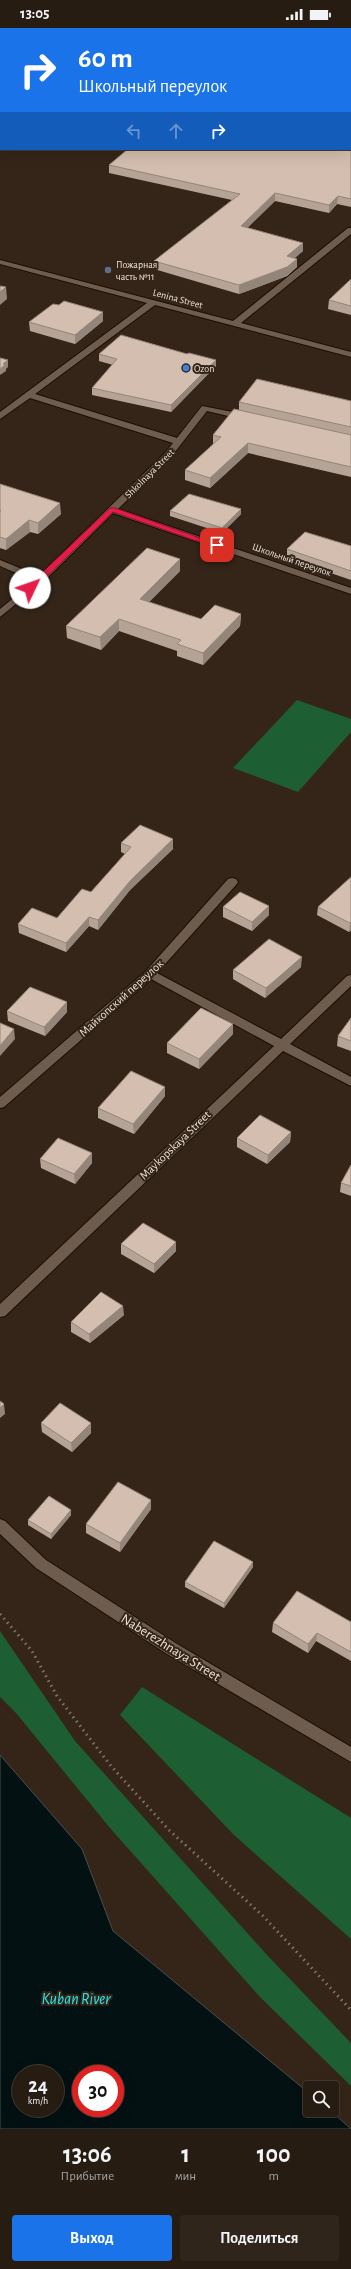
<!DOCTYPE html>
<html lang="ru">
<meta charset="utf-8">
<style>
body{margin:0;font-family:"Alegreya Sans",sans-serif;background:#2f251b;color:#f1f3f6;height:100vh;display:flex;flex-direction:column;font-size:15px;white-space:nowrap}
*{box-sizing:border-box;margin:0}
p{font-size:13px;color:#a4a19f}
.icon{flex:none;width:22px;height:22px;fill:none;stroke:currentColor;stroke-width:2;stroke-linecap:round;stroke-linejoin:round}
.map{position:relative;height:2101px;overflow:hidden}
.sheet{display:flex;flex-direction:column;background:#271c12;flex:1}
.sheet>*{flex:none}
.banner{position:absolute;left:0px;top:0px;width:351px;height:122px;box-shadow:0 4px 16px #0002,0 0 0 1px #433a32;background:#1a73e8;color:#fff;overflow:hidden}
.buttons{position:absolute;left:303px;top:2053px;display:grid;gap:8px}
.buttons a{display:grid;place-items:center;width:36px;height:36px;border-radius:4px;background:#271c12;box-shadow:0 4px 16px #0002,0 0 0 1px #433a32;font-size:20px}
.speed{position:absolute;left:12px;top:2037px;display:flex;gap:8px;font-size:20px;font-weight:700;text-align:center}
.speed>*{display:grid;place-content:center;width:52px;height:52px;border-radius:50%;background:#271c12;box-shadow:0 4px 16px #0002,0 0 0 1px #433a32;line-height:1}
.speed small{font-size:10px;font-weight:400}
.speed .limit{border:6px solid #d22;background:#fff;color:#111}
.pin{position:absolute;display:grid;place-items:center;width:34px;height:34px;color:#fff;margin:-17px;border-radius:8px;box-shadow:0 2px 6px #0006}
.me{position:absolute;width:44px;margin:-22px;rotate:48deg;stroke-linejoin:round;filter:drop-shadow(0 0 3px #0008)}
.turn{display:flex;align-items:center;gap:14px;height:84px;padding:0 12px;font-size:18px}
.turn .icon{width:52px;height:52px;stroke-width:2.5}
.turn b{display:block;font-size:28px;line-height:34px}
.lanes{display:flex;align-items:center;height:38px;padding:0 12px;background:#0003;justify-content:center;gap:20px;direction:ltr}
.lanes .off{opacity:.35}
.eta{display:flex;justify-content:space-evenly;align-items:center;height:68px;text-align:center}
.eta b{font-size:24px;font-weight:700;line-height:28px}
.cta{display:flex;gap:8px;margin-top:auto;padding:8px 12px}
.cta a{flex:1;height:46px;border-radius:4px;background:#1a73e8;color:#fff;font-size:16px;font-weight:700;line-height:46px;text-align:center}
.cta a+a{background:#2f251b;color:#f1f3f6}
.status{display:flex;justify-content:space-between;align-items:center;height:28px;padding:0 20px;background:#271c12;direction:ltr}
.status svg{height:11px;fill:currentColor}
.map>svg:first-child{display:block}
.green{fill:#1d5f32}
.water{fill:#031112;stroke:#49504e;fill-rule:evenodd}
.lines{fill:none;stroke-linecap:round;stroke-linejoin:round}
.minor-casing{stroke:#1b0e03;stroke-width:2}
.path{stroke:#817469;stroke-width:3;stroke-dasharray:1.5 4;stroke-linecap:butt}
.minor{fill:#6e5d4f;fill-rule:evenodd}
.wall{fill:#b5a396}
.shaded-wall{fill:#94857a}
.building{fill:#d3beaf;stroke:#94857a}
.route{fill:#e11d48;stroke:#92132f}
.service-dot{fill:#5c6f8a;stroke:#342518;stroke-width:1.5}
.shop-dot{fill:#3f7fe0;stroke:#342518;stroke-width:1.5}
.labels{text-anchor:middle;stroke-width:4;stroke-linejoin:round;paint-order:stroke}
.far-poi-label{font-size:10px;fill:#ece2d9;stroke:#342518;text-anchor:start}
.far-street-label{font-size:10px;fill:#ece2d9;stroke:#342518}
.street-label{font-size:12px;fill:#ece2d9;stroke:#342518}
.near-street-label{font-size:14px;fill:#ece2d9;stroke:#342518}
.near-water-label{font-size:16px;font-style:italic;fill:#25e9f0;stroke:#342518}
</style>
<div class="status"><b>13:05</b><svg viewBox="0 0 49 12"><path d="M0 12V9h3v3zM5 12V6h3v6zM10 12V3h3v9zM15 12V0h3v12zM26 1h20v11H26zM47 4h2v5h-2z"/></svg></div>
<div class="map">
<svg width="351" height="2101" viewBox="0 0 351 2101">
<rect width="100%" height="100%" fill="#342518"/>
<!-- green -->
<g class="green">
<path d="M 297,672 L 351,691 L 351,704 L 298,764 L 233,740 Z"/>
<path d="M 0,1603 L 75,1713 L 267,1927 L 351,2015 L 351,2058 L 260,1969 L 110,1800 L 16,1685 L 0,1669 Z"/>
<path d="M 142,1659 L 351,1790 L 351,1911 L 233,1806 L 120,1687 Z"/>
</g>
<!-- water -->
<path class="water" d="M 0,1727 L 82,1821 L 113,1903 L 310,2066 L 310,2082 L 330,2082 L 351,2101 L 0,2101 ZM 21,2046 L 55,2046 L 55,2080 L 21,2080 ZM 81,2046 L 115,2046 L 115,2080 L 81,2080 Z"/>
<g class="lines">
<defs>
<g id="minor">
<path d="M 348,200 L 351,200 L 351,206 L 241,295 L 351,324 L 351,329 L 155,277 L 35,366 L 177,410 L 202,378 L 248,387 L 248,391 L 245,392 L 207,383 L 171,429 L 118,481 L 351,560 L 351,566 L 113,485 L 43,554 L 0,589 L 0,581 L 34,553 L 0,538 L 0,532 L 39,548 L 165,425 L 173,415 L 30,370 L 0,391 L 0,384 L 147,275 L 0,236 L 0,232 L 233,293 Z"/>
<path d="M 232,850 L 236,851 L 238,854 L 236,857 L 157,945 L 281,1011 L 347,948 L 351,947 L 351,958 L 290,1016 L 351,1049 L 351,1058 L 283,1023 L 5,1288 L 0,1289 L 0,1276 L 274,1018 L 151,951 L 4,1079 L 0,1080 L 0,1069 L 146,943 L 228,851 Z"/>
<path d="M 0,1491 L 5,1493 L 46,1532 L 177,1616 L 351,1719 L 351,1734 L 167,1626 L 36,1540 L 0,1506 Z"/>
</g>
</defs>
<!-- minor casing -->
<use href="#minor" class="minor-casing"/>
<!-- path -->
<path class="path" d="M 0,1586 L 32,1623 L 57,1668 L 111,1738 L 169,1802 L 263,1888 L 351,1982"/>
<!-- minor -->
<use href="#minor" class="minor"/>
</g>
<!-- wall -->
<g class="wall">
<path d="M 145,0 L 227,0 L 222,1 L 145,1 Z"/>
<path d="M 351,31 L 351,179 L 337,176 L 329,185 L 275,173 L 247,200 L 303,223 L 294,230 L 297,231 L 297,239 L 287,248 L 239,266 L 154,241 L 154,233 L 232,172 L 109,145 L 109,137 Z"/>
<path d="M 351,251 L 351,287 L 328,281 L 329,272 Z"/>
<path d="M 103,293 L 75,316 L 30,303 L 29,294 Z"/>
<path d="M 99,326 L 216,338 L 171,384 L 92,367 L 92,360 L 113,337 L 99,333 Z"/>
<path d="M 351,373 L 351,449 L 248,425 L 210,460 L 185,452 L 185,442 L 213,417 L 213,407 L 239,382 L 239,374 Z"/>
<path d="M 0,456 L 61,486 L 38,506 L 30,504 L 6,522 L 0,520 Z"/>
<path d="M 170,483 L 241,486 L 222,505 L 170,488 Z"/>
<path d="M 351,518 L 351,552 L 287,530 L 287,521 Z"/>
<path d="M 180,543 L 149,574 L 201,591 L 241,586 L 240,598 L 203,637 L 177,628 L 177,623 L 119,603 L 101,622 L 67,610 L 66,598 Z"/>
<path d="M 121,815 L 173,821 L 130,862 L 98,902 L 89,898 L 66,924 L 19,905 L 18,896 L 57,890 L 91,864 L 125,826 L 121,824 Z"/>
<path d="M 351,849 L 351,902 L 349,904 L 317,887 L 318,879 Z"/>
<path d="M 223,879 L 269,887 L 252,903 L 223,889 Z"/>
<path d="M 301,939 L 265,970 L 233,951 L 233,942 Z"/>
<path d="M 7,983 L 67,984 L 45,1008 L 8,993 Z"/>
<path d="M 351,990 L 351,1023 L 337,1018 L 338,1008 Z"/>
<path d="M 233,1006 L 199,1041 L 167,1025 L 167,1015 Z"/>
<path d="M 165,1068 L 134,1106 L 98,1090 L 98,1080 Z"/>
<path d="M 291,1104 L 290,1114 L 267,1136 L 237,1119 L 237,1110 Z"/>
<path d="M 40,1131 L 92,1135 L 75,1156 L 41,1140 Z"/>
<path d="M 351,1137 L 351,1168 L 340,1164 L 341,1155 Z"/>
<path d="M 121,1216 L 176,1223 L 154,1245 L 121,1226 Z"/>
<path d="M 124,1287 L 90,1315 L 71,1304 L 71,1294 Z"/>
<path d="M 41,1395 L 91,1405 L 72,1424 L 42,1404 Z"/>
<path d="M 151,1472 L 151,1481 L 120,1524 L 86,1505 L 86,1496 Z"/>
<path d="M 71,1487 L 51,1511 L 28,1497 L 28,1492 Z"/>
<path d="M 253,1539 L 224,1580 L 185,1559 L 185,1554 Z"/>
<path d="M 351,1594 L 351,1633 L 316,1613 L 308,1625 L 272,1604 L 273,1595 Z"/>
</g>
<!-- shaded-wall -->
<g class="shaded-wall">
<path d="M 192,0 L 227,0 L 222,1 L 187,1 Z"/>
<path d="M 275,165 L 275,173 L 241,206 L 241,198 Z"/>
<path d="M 338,168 L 337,176 L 329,185 L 329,177 Z"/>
<path d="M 303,215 L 303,223 L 287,237 L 287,228 Z"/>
<path d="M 297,231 L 297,239 L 287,248 L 239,266 L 239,257 Z"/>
<path d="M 6,259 L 7,271 L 0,277 L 0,264 Z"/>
<path d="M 103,284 L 103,293 L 75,316 L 75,307 Z"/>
<path d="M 8,332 L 8,339 L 6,341 L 6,343 L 0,347 L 0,341 L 3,336 Z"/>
<path d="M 216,332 L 216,338 L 171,384 L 171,377 Z"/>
<path d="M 248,415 L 248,425 L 210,460 L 210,450 Z"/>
<path d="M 60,475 L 61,486 L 38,506 L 38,495 Z"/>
<path d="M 241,481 L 241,486 L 222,505 L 222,500 Z"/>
<path d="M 29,492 L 30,504 L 6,522 L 6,511 Z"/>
<path d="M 180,531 L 180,543 L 140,583 L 140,571 Z"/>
<path d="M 241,586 L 240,598 L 203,637 L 203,625 Z"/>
<path d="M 119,591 L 119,603 L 101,622 L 100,609 Z"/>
<path d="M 173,811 L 173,821 L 130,862 L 98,902 L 98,892 L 130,853 Z"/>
<path d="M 269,878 L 269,887 L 252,903 L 252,894 Z"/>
<path d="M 89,889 L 89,898 L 66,924 L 66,915 Z"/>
<path d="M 351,894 L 351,902 L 349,904 L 350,895 Z"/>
<path d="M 302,929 L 301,939 L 265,970 L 266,960 Z"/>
<path d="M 67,974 L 67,984 L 45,1008 L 44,999 Z"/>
<path d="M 233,996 L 233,1006 L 199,1041 L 199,1031 Z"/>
<path d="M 14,1001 L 15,1011 L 0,1028 L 0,1018 Z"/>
<path d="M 165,1059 L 165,1068 L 134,1106 L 133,1096 Z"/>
<path d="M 291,1104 L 290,1114 L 267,1136 L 268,1127 Z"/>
<path d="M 92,1125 L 92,1135 L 75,1156 L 74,1146 Z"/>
<path d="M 176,1214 L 176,1223 L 154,1245 L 154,1236 Z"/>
<path d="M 123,1278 L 124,1287 L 90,1315 L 89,1306 Z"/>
<path d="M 4,1376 L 5,1386 L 0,1390 L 0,1380 Z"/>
<path d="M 91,1395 L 91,1405 L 72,1424 L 71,1415 Z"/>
<path d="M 151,1472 L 151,1481 L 120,1524 L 120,1515 Z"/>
<path d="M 71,1482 L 71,1487 L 51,1511 L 51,1506 Z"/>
<path d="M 253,1534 L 253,1539 L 224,1580 L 224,1575 Z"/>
<path d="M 317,1605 L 316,1613 L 308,1625 L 308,1616 Z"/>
</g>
<!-- building -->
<g class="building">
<path d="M 159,0 L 192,0 L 187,1 L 166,1 Z"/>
<path d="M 295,0 L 305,0 L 309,1 L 293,1 Z"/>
<path d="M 350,31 L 351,31 L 351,171 L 338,168 L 329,177 L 275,165 L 241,198 L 303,215 L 287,228 L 297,231 L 287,239 L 239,257 L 154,233 L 240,166 L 109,137 L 128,121 L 350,121 Z"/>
<path d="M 351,251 L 351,278 L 329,272 Z"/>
<path d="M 0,258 L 6,259 L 0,264 Z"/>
<path d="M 64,273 L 103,284 L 75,307 L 29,294 L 53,276 L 59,277 Z"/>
<path d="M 121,307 L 187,326 L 189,325 L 216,332 L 171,377 L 92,360 L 117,331 L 99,326 Z"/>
<path d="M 0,330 L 8,332 L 3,336 L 5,337 L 0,341 Z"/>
<path d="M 257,351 L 351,373 L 351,399 L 239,374 Z"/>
<path d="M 234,381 L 351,407 L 351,439 L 248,415 L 210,450 L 185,442 L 221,409 L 213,407 Z"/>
<path d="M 0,456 L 60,475 L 38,495 L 29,492 L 6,511 L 0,509 L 0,483 L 1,483 L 0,483 Z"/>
<path d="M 189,466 L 241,481 L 222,500 L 170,483 Z"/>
<path d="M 305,504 L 351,518 L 351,543 L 287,521 Z"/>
<path d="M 147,520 L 180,531 L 140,571 L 201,591 L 215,577 L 241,586 L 203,625 L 177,616 L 181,612 L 119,591 L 100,609 L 66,598 Z"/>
<path d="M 140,797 L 173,811 L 130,853 L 98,892 L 89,889 L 66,915 L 18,896 L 32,880 L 57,890 L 82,861 L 91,864 L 131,819 L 121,815 Z"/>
<path d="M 351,849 L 351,894 L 350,895 L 318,879 Z"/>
<path d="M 240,864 L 269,878 L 252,894 L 223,879 Z"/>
<path d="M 269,911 L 302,929 L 266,960 L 233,942 Z"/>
<path d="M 30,959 L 67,974 L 44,999 L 7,983 Z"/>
<path d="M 201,980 L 233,996 L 199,1031 L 167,1015 Z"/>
<path d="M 351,990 L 351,1013 L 338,1008 Z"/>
<path d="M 0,995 L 14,1001 L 0,1018 Z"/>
<path d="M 131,1043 L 165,1059 L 133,1096 L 98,1080 Z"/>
<path d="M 260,1087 L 291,1104 L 268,1127 L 237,1110 Z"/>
<path d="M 58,1110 L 92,1125 L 74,1146 L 40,1131 Z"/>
<path d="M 351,1137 L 351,1158 L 341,1155 Z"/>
<path d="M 143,1195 L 176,1214 L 154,1236 L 121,1216 Z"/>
<path d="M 101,1264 L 123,1278 L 89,1306 L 71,1294 Z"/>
<path d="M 0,1373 L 4,1376 L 0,1380 Z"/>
<path d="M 60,1375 L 91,1395 L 71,1415 L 41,1395 Z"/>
<path d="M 118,1454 L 151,1472 L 120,1515 L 86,1496 Z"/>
<path d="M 49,1468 L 71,1482 L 51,1506 L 28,1492 Z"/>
<path d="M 214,1513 L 253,1534 L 224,1575 L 185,1554 Z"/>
<path d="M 297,1563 L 351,1594 L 351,1624 L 317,1605 L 308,1616 L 273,1595 Z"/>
</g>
<!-- route -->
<path class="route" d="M 110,480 L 115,480 L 220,517 L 214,519 L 113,484 L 33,562 L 27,562 L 27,559 Z"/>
<!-- markers -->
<circle class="service-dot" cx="108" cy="242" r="4"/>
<circle class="shop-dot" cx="186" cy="340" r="4"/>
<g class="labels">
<!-- far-poi labels -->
<g class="far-poi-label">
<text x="116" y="240">Пожарная<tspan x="116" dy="12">часть №11</tspan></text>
<text x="194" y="344">Ozon</text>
</g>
<!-- far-street labels -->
<g class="far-street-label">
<text transform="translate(178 270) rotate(15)" y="4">Lenina Street</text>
<text transform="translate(149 445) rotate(-45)" y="4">Shkolnaya Street</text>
<text transform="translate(292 531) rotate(19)" y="4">Школьный переулок</text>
</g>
<!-- street labels -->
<g class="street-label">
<text transform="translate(121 970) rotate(-42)" y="4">Майкопский переулок</text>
<text transform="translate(175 1117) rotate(-44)" y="4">Maykopskaya Street</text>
</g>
<!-- near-street labels -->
<g class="near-street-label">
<text transform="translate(171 1619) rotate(32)" y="5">Naberezhnaya Street</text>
</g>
<!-- near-water labels -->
<g class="near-water-label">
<text x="76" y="1976">Kuban River</text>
</g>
</g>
</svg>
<div class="buttons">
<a><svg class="icon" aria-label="search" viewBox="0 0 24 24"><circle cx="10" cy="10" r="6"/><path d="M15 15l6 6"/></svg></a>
</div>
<div class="speed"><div>24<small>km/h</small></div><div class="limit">30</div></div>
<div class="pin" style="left:217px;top:517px;background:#d93025"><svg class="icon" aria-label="arrive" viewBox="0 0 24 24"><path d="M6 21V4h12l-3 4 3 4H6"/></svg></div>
<svg class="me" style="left:30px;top:560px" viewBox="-20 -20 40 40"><circle r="19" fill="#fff"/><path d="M0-13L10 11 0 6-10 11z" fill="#e11d48"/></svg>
<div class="banner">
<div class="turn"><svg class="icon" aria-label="right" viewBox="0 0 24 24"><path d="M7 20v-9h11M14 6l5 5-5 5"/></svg><div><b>60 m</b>Школьный переулок</div></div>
<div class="lanes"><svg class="icon off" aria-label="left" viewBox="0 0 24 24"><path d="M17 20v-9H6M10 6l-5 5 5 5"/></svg><svg class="icon off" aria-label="ahead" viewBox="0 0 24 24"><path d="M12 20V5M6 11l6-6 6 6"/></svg><svg class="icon" aria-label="right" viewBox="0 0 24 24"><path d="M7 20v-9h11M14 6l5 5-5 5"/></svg></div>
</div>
</div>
<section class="sheet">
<div class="eta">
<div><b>13:06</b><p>Прибытие</p></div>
<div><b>1</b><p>мин</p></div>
<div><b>100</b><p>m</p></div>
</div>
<div class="cta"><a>Выход</a><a>Поделиться</a></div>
</section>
